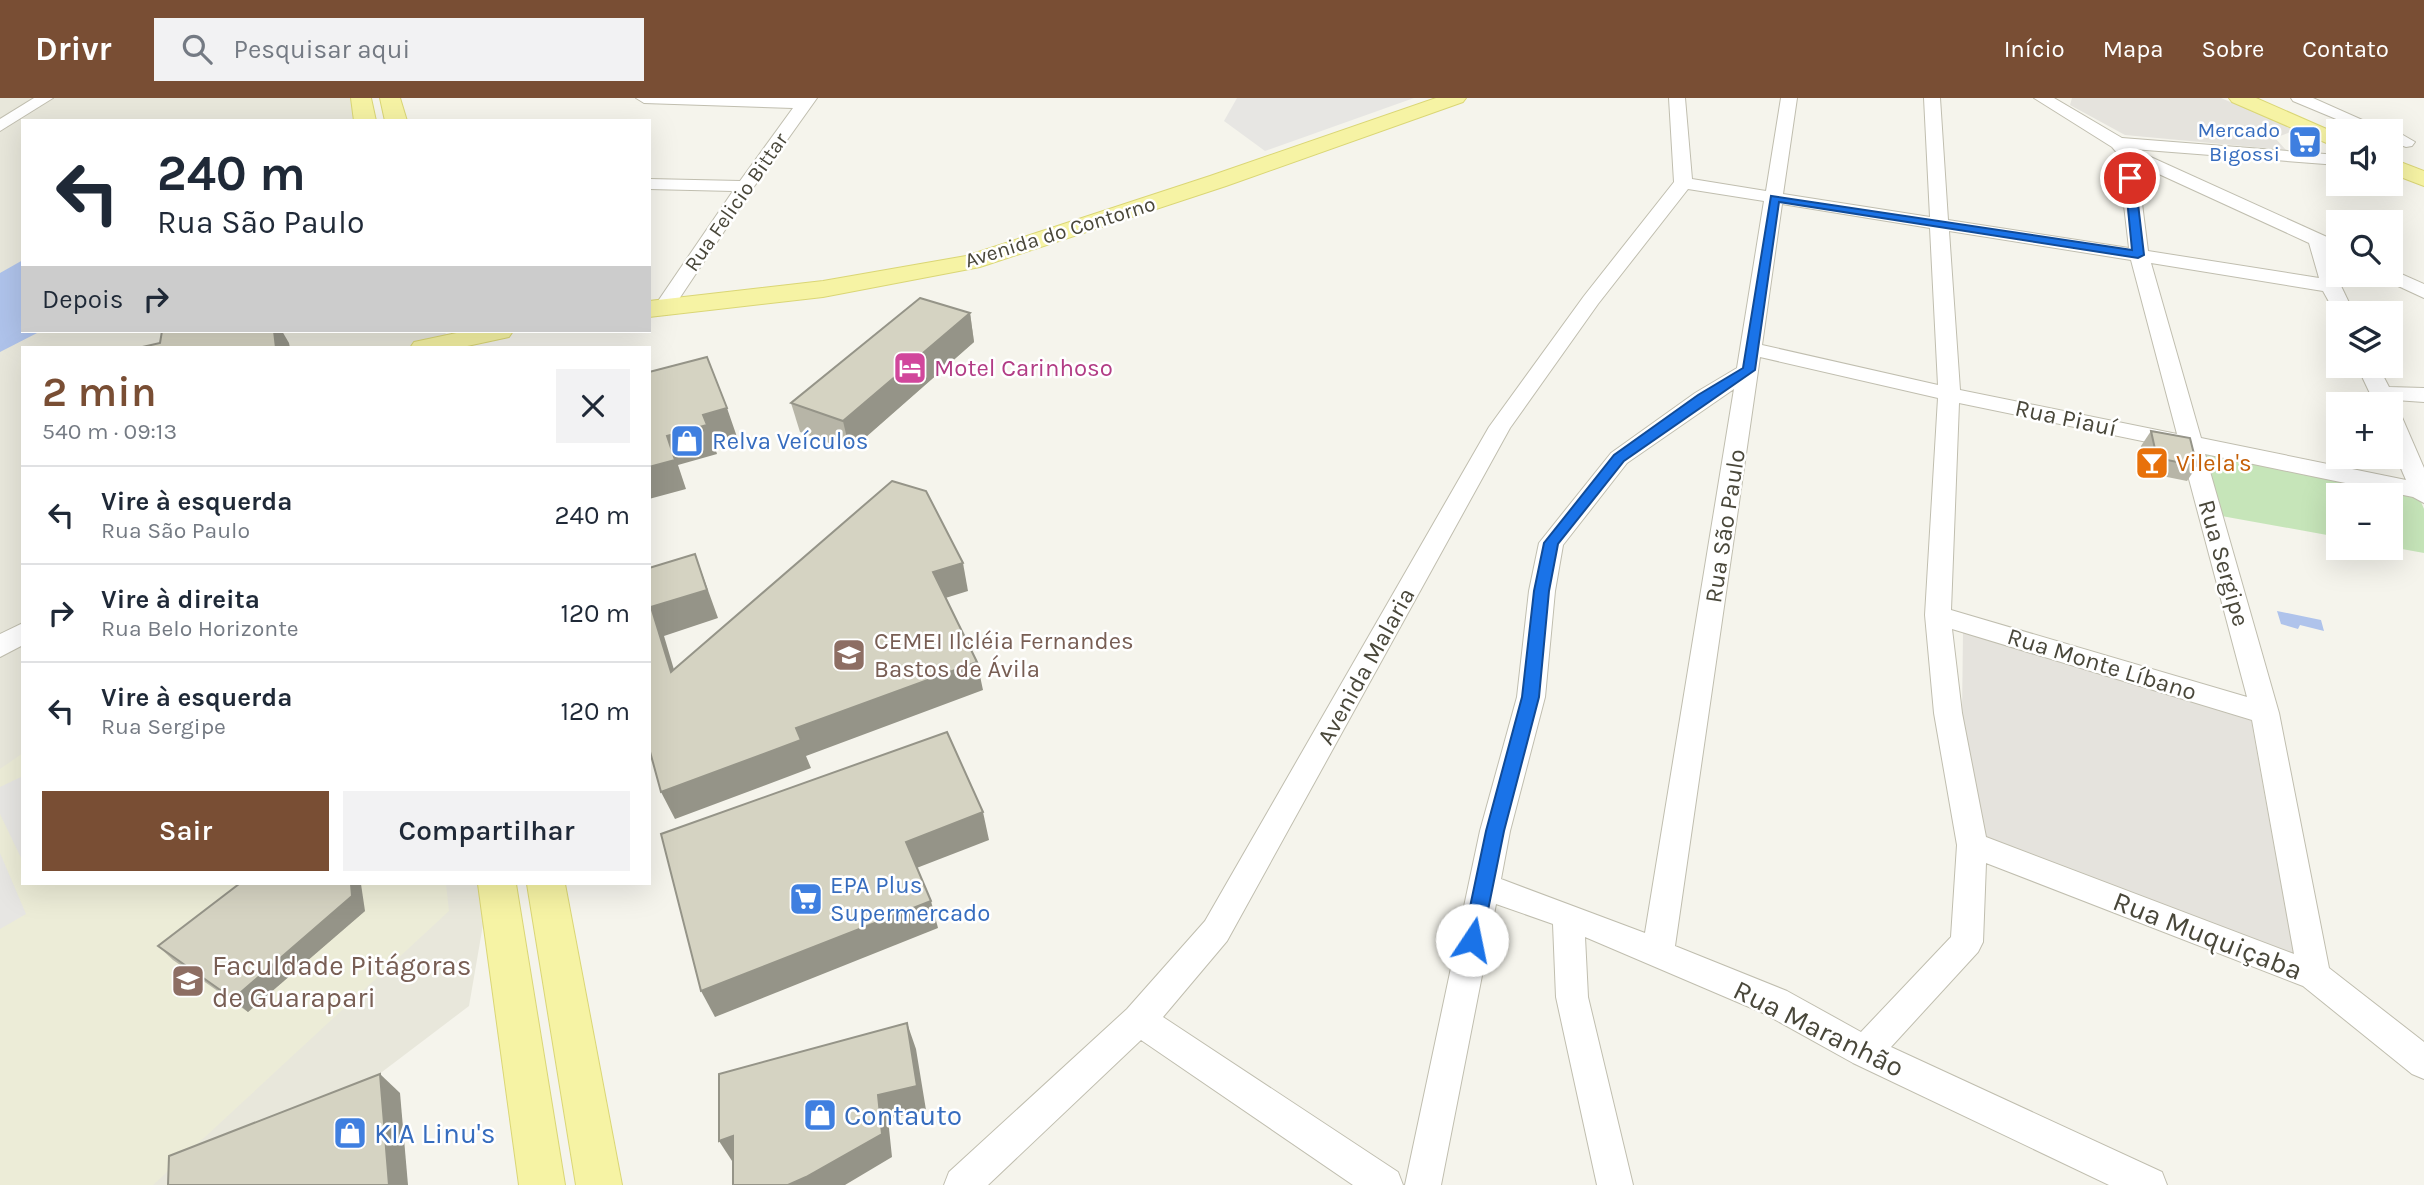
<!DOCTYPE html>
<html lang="pt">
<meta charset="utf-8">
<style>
body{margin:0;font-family:Karla,sans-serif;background:#f2f2f3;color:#1f2937;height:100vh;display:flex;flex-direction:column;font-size:26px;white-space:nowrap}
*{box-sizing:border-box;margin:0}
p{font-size:23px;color:#747a83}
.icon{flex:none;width:38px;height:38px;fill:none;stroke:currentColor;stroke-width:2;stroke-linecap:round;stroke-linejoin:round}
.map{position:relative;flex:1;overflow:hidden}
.side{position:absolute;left:21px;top:248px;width:630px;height:539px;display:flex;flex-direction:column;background:#fff;border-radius:0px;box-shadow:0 7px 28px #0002}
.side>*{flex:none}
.hud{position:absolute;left:21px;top:21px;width:630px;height:214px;border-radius:0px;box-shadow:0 7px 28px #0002;background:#fff;color:#1f2937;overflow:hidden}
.controls{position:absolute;left:2326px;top:21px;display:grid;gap:14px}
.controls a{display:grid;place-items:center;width:77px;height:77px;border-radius:0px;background:#fff;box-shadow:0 7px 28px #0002;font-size:35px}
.pin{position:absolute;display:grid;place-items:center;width:60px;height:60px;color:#fff;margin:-30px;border:4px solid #fff;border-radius:50%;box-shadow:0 2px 7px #0007}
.me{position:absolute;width:77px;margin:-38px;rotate:11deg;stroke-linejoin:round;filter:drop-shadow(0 0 5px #0008)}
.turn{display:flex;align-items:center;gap:24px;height:147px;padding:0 21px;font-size:32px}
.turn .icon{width:91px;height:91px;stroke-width:2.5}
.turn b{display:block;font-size:49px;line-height:60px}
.then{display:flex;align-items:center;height:66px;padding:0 21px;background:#0003;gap:14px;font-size:26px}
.round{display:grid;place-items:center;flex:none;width:74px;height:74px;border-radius:0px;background:#f2f2f3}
.summary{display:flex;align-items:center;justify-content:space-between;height:119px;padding:0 21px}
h1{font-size:42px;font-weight:600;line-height:52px;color:#794e34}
.cta{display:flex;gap:14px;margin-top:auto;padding:14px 21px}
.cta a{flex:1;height:80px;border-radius:0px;background:#794e34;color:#fff;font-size:28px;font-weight:600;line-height:80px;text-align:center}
.cta a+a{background:#f2f2f3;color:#1f2937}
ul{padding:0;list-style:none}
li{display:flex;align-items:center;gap:21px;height:98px;padding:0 21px;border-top:2px solid #e0e1e3}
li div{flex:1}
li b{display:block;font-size:26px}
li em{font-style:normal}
header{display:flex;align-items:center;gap:42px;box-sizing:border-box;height:98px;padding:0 35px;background:#794e34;color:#fff}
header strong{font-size:33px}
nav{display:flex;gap:38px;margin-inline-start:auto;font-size:24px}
.search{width:490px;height:63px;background:#f2f2f3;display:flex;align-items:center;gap:18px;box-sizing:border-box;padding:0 24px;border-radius:0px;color:#747a83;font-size:26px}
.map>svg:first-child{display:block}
.residential{fill:#e8e7db}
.industrial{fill:#e5e3dd}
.education{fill:#ececd7}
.green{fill:#c6e5b9}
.parking{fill:#e7e6e3}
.water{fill:#afc3eb}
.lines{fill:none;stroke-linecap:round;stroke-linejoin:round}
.minor-casing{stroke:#c0beaf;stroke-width:2}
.major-casing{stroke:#dad675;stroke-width:2}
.minor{fill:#fff;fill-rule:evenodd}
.major{fill:#f6f3a4;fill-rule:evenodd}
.wall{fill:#b7b5a7}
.shaded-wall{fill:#959488}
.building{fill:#d5d3c2;stroke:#959488;stroke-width:2}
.route{fill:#1a73e8;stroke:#114b97;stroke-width:2}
.labels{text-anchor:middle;stroke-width:5;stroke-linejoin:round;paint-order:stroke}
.far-shop-label{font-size:21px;fill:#366cbe;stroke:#fff;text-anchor:end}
.far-street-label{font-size:21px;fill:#49473a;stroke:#fff}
.hotel-label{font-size:24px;fill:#b23c85;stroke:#fff;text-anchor:start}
.street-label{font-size:24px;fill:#49473a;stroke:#fff}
.shop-label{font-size:24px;fill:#366cbe;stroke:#fff;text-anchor:start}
.food-label{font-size:24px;fill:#c56008;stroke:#fff;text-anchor:start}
.education-label{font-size:24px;fill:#785e54;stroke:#fff;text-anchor:start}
.near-street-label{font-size:28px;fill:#49473a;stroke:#fff}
.near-education-label{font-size:28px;fill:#785e54;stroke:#fff;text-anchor:start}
.near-shop-label{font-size:28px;fill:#366cbe;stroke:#fff;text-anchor:start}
</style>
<header>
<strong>Drivr</strong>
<div class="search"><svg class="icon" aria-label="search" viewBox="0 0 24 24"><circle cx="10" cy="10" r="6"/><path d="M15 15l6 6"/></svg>Pesquisar aqui</div>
<nav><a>Início</a><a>Mapa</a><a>Sobre</a><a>Contato</a></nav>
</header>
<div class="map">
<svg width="2424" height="1087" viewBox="0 0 2424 1087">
<rect width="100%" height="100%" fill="#f5f4ec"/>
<!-- residential -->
<path class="residential" d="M 0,0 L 361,0 L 370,23 L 23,23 L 23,233 L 445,233 L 449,250 L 23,250 L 23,786 L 490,786 L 469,908 L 233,1087 L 0,1087 Z"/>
<!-- industrial -->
<g class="industrial">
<path d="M 2072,0 L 2221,0 L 2296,32 L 2275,40 L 2286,52 L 2125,37 L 2070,7 Z"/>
<path d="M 1963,534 L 2251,622 L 2294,858 L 1984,738 L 1962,619 Z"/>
</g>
<!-- education -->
<path class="education" d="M 23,655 L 23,786 L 446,786 L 449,813 L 153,1087 L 0,1087 L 0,671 Z"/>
<!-- green -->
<path class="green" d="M 2196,350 L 2417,394 L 2424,411 L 2424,455 L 2391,449 L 2390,397 L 2338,397 L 2338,439 L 2216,417 Z"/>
<!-- parking -->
<g class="parking">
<path d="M 1237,0 L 1414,0 L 1265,53 L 1224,23 Z"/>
<path d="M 23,678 L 23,764 L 0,716 L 0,689 Z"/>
<path d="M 0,755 L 26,816 L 0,831 Z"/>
</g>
<!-- water -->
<g class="water">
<path d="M 23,162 L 23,233 L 41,233 L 0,254 L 0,175 Z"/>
<path d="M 2277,513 L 2321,522 L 2324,533 L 2300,527 L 2298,531 L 2281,526 Z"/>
</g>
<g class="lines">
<defs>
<g id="minor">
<path d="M 34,0 L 53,0 L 0,33 L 0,21 Z"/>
<path d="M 636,0 L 817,0 L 753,90 L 671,213 L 657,213 L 654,209 L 733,93 L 649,91 L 649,81 L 740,83 L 793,10 L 644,5 Z"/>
<path d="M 1669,0 L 1685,0 L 1692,81 L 1766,93 L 1781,0 L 1797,0 L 1783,96 L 1930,119 L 1924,0 L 1940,0 L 1948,122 L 2129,150 L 2118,56 L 2112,49 L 2034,0 L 2054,0 L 2122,40 L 2338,57 L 2338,67 L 2133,51 L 2338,144 L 2338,157 L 2331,155 L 2341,188 L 2354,215 L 2338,215 L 2338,220 L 2323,193 L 2151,165 L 2201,340 L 2406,382 L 2390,345 L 2390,306 L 2375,306 L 2357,268 L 2378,268 L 2389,289 L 2424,290 L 2424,304 L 2395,302 L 2397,306 L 2393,311 L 2401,317 L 2424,370 L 2424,405 L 2413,399 L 2205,356 L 2279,615 L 2329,870 L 2424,944 L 2424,981 L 2412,976 L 2303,888 L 1986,765 L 1983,844 L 1978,854 L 1891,949 L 2162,1074 L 2167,1087 L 2109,1087 L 1853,965 L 1763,915 L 1585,839 L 1588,899 L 1633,1087 L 1597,1087 L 1556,899 L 1553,826 L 1496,806 L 1441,1087 L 1405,1087 L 1480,733 L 1517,599 L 1529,493 L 1539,445 L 1611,355 L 1695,295 L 1737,270 L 1764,103 L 1688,91 L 1598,206 L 1510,330 L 1227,843 L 1163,919 L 1398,1074 L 1403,1087 L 1353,1087 L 1141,942 L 988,1087 L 944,1087 L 949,1074 L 1127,911 L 1205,823 L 1489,329 L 1584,198 L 1674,84 ZM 2137,66 L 2309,145 L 2319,180 L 2148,153 ZM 1782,106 L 1930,130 L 1938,287 L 1762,247 ZM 1949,133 L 2131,162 L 2177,336 L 1960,292 ZM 1760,259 L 1938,300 L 1925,517 L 1934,615 L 1957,747 L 1951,839 L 1861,934 L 1787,893 L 1675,848 ZM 1734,291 L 1645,835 L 1501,781 L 1510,733 L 1545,599 L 1555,493 L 1563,447 L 1627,365 ZM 1959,305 L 2181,351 L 2247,599 L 1951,512 ZM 1952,531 L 2252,622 L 2294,856 L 1986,739 L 1962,615 Z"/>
<path d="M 2291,0 L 2313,0 L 2387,33 L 2396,33 L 2415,44 L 2412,48 L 2406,49 L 2390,43 L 2390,33 L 2365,33 L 2293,3 Z"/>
<path d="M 2390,171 L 2424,186 L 2424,200 L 2383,181 L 2380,177 L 2390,177 Z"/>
<path d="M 23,525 L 23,547 L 0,559 L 0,536 Z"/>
</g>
<g id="major">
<path d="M 351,0 L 371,0 L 376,23 L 354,23 Z"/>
<path d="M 380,0 L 400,0 L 407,23 L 385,23 Z"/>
<path d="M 1436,0 L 1466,0 L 1463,4 L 1226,88 L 980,169 L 823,199 L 649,219 L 649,203 L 823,183 L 966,158 L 1210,78 Z"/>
<path d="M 2229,0 L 2256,0 L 2338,36 L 2338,50 L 2232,4 Z"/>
<path d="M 2390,60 L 2424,73 L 2424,88 L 2390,75 Z"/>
<path d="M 466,233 L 513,233 L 509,239 L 458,250 L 410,250 L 414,244 Z"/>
<path d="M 478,786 L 516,786 L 565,1087 L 519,1087 Z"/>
<path d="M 527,786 L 565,786 L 622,1087 L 576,1087 Z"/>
</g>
</defs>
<!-- minor casing -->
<use href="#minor" class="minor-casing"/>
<!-- major casing -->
<use href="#major" class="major-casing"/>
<!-- minor -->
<use href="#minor" class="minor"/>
<!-- major -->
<use href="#major" class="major"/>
</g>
<!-- wall -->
<g class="wall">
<path d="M 970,215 L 974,244 L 850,353 L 800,334 L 791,305 Z"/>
<path d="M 2151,333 L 2197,368 L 2187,383 L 2147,375 L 2141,348 Z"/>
<path d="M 365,813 L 248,914 L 173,862 L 158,848 Z"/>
</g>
<!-- shaded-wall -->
<g class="shaded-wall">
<path d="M 970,215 L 974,244 L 850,353 L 843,323 Z"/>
<path d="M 274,233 L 282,233 L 289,245 L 290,250 L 276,250 Z"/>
<path d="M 727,310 L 737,339 L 714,346 L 717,356 L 678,367 L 686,391 L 649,401 L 649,369 L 667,338 L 703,317 Z"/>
<path d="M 695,456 L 718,520 L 664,538 L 683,602 L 671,574 L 651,509 Z"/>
<path d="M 963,465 L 968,493 L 939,502 L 933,474 Z"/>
<path d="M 977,564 L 983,592 L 806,658 L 811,670 L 675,721 L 661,694 L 796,630 Z"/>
<path d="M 983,714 L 989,742 L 914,771 L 906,744 Z"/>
<path d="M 351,786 L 361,786 L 365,813 L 248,914 L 233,901 Z"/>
<path d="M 931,803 L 938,830 L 715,919 L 701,893 Z"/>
<path d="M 907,925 L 916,951 L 926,1012 L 888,1021 L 892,1059 L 845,1087 L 788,1087 L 878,997 Z"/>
<path d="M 380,976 L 400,995 L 408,1087 L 389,1087 Z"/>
<path d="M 733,1038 L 734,1066 L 719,1043 Z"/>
</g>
<!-- building -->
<g class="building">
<path d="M 920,200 L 970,215 L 843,323 L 791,305 Z"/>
<path d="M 162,233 L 274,233 L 276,250 L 138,250 L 160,245 Z"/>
<path d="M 707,259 L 727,310 L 703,317 L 707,327 L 667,338 L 675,362 L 649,369 L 649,274 Z"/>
<path d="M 2151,333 L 2190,340 L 2197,368 L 2157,360 Z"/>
<path d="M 892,383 L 926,393 L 963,465 L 933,474 L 977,564 L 796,630 L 801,642 L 661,694 L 649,650 L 649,470 L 695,456 L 707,492 L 651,509 L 671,574 Z"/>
<path d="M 947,634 L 983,714 L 906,744 L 931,803 L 701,893 L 661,736 Z"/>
<path d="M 239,786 L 351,786 L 352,798 L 233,901 L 158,848 Z"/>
<path d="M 907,925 L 917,988 L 878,997 L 882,1036 L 806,1079 L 788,1087 L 733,1087 L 733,1038 L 719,1043 L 719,976 Z"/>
<path d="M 380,976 L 389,1087 L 168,1087 L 169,1058 Z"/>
</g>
<!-- route -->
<path class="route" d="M 2130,77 L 2135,80 L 2144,157 L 2138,160 L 1779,104 L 1755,272 L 1624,363 L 1558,446 L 1549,493 L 1539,599 L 1504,733 L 1482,842 L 1479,848 L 1472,850 L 1466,848 L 1463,842 L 1486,733 L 1522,599 L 1534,493 L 1544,445 L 1614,357 L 1698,297 L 1743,270 L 1771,98 L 2132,152 L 2125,80 Z"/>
<!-- icons -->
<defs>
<symbol id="supermarket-square" viewBox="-11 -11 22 22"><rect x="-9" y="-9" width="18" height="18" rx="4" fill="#3f7fe0" stroke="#fff"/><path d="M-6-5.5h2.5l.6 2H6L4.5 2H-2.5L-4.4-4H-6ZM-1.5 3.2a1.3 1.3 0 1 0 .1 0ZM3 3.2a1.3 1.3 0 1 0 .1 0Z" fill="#fff"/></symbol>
<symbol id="hotel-square" viewBox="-11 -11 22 22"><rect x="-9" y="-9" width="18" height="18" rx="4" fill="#d1479c" stroke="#fff"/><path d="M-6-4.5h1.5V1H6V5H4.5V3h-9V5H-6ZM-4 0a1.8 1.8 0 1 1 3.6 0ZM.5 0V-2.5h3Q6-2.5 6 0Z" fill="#fff"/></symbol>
<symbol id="shop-square" viewBox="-11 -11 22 22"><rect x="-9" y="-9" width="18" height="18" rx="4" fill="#3f7fe0" stroke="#fff"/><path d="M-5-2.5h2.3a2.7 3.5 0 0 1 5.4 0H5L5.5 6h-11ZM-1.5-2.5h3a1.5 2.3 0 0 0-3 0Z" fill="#fff"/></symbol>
<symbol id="bar-square" viewBox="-11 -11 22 22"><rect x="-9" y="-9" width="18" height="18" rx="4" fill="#e8710a" stroke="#fff"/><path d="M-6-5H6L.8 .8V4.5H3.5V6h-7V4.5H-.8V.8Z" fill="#fff"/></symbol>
<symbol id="school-square" viewBox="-11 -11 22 22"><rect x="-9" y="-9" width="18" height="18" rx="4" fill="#8d6e63" stroke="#fff"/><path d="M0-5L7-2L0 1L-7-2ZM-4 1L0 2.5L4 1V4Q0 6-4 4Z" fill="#fff"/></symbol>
<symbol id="university-square" viewBox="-11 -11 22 22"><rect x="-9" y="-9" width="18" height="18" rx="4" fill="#8d6e63" stroke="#fff"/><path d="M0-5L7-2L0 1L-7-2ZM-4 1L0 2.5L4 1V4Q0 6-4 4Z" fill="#fff"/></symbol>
</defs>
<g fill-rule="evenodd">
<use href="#supermarket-square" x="2286" y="25" width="38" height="38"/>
<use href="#hotel-square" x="891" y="251" width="38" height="38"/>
<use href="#shop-square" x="668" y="324" width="38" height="38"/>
<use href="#bar-square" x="2133" y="346" width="38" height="38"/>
<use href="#school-square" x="830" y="538" width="38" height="38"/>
<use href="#supermarket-square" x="787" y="782" width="38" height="38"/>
<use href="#university-square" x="169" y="864" width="38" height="38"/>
<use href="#shop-square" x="801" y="998" width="38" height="38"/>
<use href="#shop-square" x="331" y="1016" width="38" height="38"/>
</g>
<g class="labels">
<!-- far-shop labels -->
<g class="far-shop-label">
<text x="2280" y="39">Mercado<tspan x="2280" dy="24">Bigossi</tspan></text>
</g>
<!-- far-street labels -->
<g class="far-street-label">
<text transform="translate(736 104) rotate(-55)" y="7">Rua Felicio Bittar</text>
<text transform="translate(1060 134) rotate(-17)" y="7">Avenida do Contorno</text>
</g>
<!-- hotel labels -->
<g class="hotel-label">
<text x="934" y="278">Motel Carinhoso</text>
</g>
<!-- street labels -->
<g class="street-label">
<text transform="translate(2066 320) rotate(12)" y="8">Rua Piauí</text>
<text transform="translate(1725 428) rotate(-81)" y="8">Rua São Paulo</text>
<text transform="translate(2224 465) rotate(74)" y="8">Rua Sergipe</text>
<text transform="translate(2102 566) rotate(17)" y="8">Rua Monte Líbano</text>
<text transform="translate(1366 568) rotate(-61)" y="8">Avenida Malaria</text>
</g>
<!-- shop labels -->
<g class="shop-label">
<text x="712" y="351">Relva Veículos</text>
<text x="830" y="795">EPA Plus<tspan x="830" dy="28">Supermercado</tspan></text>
</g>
<!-- food labels -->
<g class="food-label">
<text x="2176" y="373">Vilela's</text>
</g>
<!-- education labels -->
<g class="education-label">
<text x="874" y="551">CEMEI Ilcléia Fernandes<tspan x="874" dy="28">Bastos de Ávila</tspan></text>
</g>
<!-- near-street labels -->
<g class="near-street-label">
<text transform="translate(2208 837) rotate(21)" y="10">Rua Muquiçaba</text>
<text transform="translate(1819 930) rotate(26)" y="10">Rua Maranhão</text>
</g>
<!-- near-education labels -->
<g class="near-education-label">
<text x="212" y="877">Faculdade Pitágoras<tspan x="212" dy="32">de Guarapari</tspan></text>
</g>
<!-- near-shop labels -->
<g class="near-shop-label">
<text x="844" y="1027">Contauto</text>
<text x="374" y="1045">KIA Linu's</text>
</g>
</g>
</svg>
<div class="controls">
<a><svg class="icon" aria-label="sound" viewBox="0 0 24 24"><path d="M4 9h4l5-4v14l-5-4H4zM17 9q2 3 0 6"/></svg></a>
<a><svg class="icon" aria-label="search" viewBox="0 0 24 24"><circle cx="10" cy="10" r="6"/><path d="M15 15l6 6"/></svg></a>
<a><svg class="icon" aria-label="layers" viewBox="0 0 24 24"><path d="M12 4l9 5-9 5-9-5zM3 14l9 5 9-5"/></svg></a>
<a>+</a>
<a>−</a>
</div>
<div class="pin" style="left:2130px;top:80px;background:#d93025"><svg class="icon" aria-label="arrive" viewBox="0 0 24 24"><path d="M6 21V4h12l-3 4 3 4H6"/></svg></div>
<svg class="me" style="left:1472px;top:842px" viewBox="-20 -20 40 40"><circle r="19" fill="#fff"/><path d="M0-13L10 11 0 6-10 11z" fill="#1a73e8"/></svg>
<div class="hud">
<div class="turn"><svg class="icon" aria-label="left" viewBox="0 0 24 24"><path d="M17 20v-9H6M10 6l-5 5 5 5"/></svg><div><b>240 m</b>Rua São Paulo</div></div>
<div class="then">Depois<svg class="icon" aria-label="right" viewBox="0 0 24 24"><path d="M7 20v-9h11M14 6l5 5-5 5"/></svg></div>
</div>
<section class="side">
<div class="summary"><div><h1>2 min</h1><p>540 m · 09:13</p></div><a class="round"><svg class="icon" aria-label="close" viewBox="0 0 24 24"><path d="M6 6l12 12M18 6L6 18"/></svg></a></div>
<ul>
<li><svg class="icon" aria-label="left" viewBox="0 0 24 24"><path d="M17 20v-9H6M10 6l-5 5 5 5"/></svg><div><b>Vire à esquerda</b><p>Rua São Paulo</p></div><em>240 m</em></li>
<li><svg class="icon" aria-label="right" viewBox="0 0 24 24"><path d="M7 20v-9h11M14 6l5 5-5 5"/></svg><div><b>Vire à direita</b><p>Rua Belo Horizonte</p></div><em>120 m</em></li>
<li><svg class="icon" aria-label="left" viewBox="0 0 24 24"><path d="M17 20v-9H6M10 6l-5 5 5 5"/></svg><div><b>Vire à esquerda</b><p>Rua Sergipe</p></div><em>120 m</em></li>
</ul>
<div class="cta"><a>Sair</a><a>Compartilhar</a></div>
</section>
</div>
